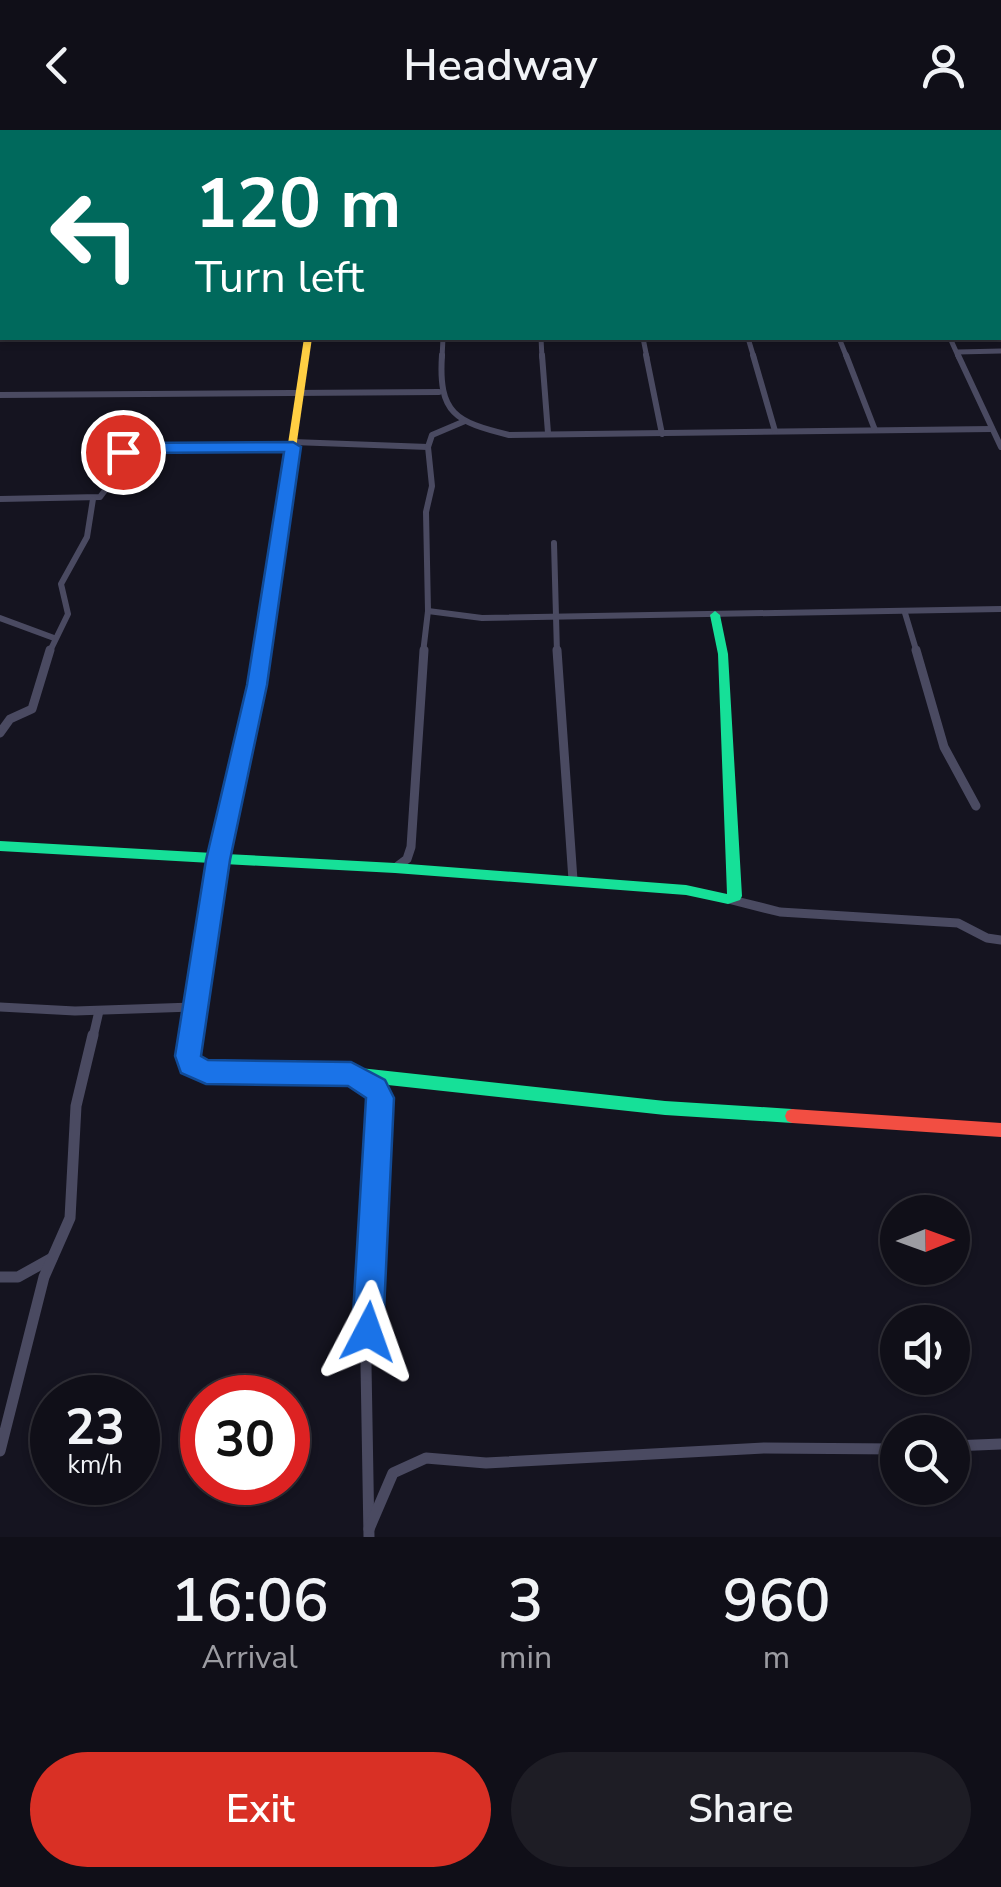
<!DOCTYPE html>
<style>
body{margin:0;font-family:"Nunito Sans",sans-serif;background:#1e1d25;color:#f1f3f6;height:100vh;display:flex;flex-direction:column;font-size:38px;white-space:nowrap}
*{box-sizing:border-box;margin:0}
p{font-size:32px;color:#9c9ca2}
.icon{flex:none;width:55px;height:55px;fill:none;stroke:currentColor;stroke-width:2;stroke-linecap:round;stroke-linejoin:round}
.map{position:relative;height:1407px;overflow:hidden}
.drawer{display:flex;flex-direction:column;background:#100f18;flex:1}
.drawer>*{flex:none}
.hud{position:absolute;left:0px;top:0px;width:1002px;height:210px;box-shadow:0 2px 8px #0004,0 0 0 2px #302f37;background:#00695c;color:#fff;overflow:hidden}
.needle{width:65px;rotate:89deg}
.buttons{position:absolute;left:880px;top:1065px;display:grid;gap:20px}
.buttons a{display:grid;place-items:center;width:90px;height:90px;border-radius:50%;background:#100f18;box-shadow:0 2px 8px #0004,0 0 0 2px #302f37;font-size:50px}
.speed{position:absolute;left:30px;top:1245px;display:flex;gap:20px;font-size:50px;font-weight:700;text-align:center}
.speed>*{display:grid;place-content:center;width:130px;height:130px;border-radius:50%;background:#100f18;box-shadow:0 2px 8px #0004,0 0 0 2px #302f37;line-height:1}
.speed small{font-size:25px;font-weight:400}
.speed .limit{border:15px solid #d22;background:#fff;color:#111}
.pin{position:absolute;display:grid;place-items:center;width:85px;height:85px;color:#fff;margin:-42px;border:5px solid #fff;border-radius:50%;box-shadow:0 2px 10px #0007}
.me{position:absolute;width:110px;margin:-55px;rotate:4deg;stroke-linejoin:round;filter:drop-shadow(0 0 8px #0008)}
.turn{display:flex;align-items:center;gap:35px;height:210px;padding:0 30px;font-size:45px}
.turn .icon{width:130px;height:130px;stroke-width:2.5}
.turn b{display:block;font-size:70px;line-height:85px}
.eta{display:flex;justify-content:space-evenly;align-items:center;height:170px;text-align:center}
.eta b{font-size:60px;font-weight:600;line-height:70px}
.cta{display:flex;gap:20px;margin-top:auto;padding:20px 30px}
.cta a{flex:1;height:115px;border-radius:60px;background:#d93025;color:#fff;font-size:40px;font-weight:600;line-height:115px;text-align:center}
.cta a+a{background:#1e1d25;color:#f1f3f6}
header{display:flex;justify-content:space-between;align-items:center;height:130px;padding:0 30px;background:#100f18;font-size:45px;font-weight:600}
.map>svg:first-child{display:block}
.lines{fill:none;stroke-linecap:round;stroke-linejoin:round}
.street-far3{stroke:#4a4a61;stroke-width:5}
.street-far2{stroke:#4a4a61;stroke-width:6}
.street-far1{stroke:#4a4a61;stroke-width:9}
.street{stroke:#4a4a61;stroke-width:11}
.fast{fill:#16e098;fill-rule:evenodd}
.slow{fill:#ffcf43;fill-rule:evenodd}
.jam{fill:#f24e42;fill-rule:evenodd}
.route{fill:#1a73e8;stroke:#114b97;stroke-width:2.5}
</style>
<header><svg class="icon" aria-label="back" viewBox="0 0 24 24"><path d="M15 5l-7 7 7 7"/></svg>Headway<svg class="icon" aria-label="person" viewBox="0 0 24 24"><circle cx="12" cy="8" r="4"/><path d="M4 21q1-7 8-7t8 7"/></svg></header>
<div class="map">
<svg width="1001" height="1407" viewBox="0 0 1001 1407">
<rect width="100%" height="100%" fill="#151420"/>
<g class="lines">
<!-- street-far3 -->
<g class="street-far3">
<path d="M 225,0 L 232,2"/>
<path d="M 640,0 L 668,2"/>
<path d="M 541,208 L 542,228"/>
<path d="M 643,208 L 647,228"/>
<path d="M 748,208 L 754,228"/>
<path d="M 839,208 L 847,228"/>
<path d="M 950,208 L 959,228"/>
<path d="M 958,222 L 1001,221"/>
<path d="M 442,228 L 443,208"/>
</g>
<!-- street-far2 -->
<g class="street-far2">
<path d="M 442,225 C 438,284 456,292 509,305 L 992,299"/>
<path d="M 542,225 L 548,303"/>
<path d="M 646,225 L 662,304"/>
<path d="M 753,225 L 775,301"/>
<path d="M 846,225 L 875,300"/>
<path d="M 958,225 L 1001,317"/>
<path d="M 0,265 L 439,262"/>
<path d="M 293,312 L 428,317"/>
<path d="M 0,369 L 100,367 L 112,351 L 123,322 L 133,318 L 293,317"/>
<path d="M 554,413 L 557,523"/>
<path d="M 428,481 L 482,488 L 1001,479"/>
<path d="M 905,483 L 917,523"/>
<path d="M 0,488 L 54,508"/>
<path d="M 49,523 L 68,484 L 61,454 L 87,407 L 93,369"/>
<path d="M 423,523 L 428,481 L 426,382 L 432,356 L 428,317 L 432,305 L 465,291"/>
</g>
<!-- street-far1 -->
<g class="street-far1">
<path d="M 557,520 L 573,750"/>
<path d="M 916,520 L 944,617 L 976,676"/>
<path d="M 0,603 L 10,589 L 32,579 L 50,520"/>
<path d="M 395,738 L 407,729 L 411,717 L 424,520"/>
<path d="M 728,769 L 780,782 L 958,793 L 987,808 L 1001,810"/>
<path d="M 0,877 L 75,881 L 193,877"/>
<path d="M 93,907 L 99,881"/>
</g>
<!-- street -->
<g class="street">
<path d="M 363,950 L 381,969 L 366,1235 L 369,1407"/>
<path d="M 0,1147 L 18,1147 L 52,1128"/>
<path d="M 952,1316 L 1001,1314"/>
<path d="M 0,1321 L 44,1147 L 70,1088 L 76,976 L 93,905"/>
<path d="M 369,1399 L 393,1343 L 426,1328 L 486,1333 L 764,1318 L 898,1319"/>
</g>
<!-- fast -->
<path class="fast" d="M 715,481 L 720,485 L 728,524 L 742,766 L 740,770 L 728,774 L 686,765 L 395,743 L 224,734 L 217,798 L 200,877 L 197,931 L 207,935 L 351,937 L 665,971 L 792,979 L 797,981 L 799,986 L 797,991 L 792,993 L 665,985 L 351,951 L 206,949 L 185,939 L 183,934 L 186,877 L 203,798 L 211,733 L 0,721 L 0,711 L 213,723 L 257,518 L 262,514 L 267,518 L 226,724 L 395,733 L 686,755 L 727,764 L 718,524 L 710,485 Z"/>
<!-- slow -->
<path class="slow" d="M 304,208 L 312,208 L 267,518 L 262,522 L 257,518 Z"/>
<!-- jam -->
<path class="jam" d="M 792,979 L 1001,993 L 1001,1007 L 792,993 L 787,991 L 785,986 L 787,981 Z"/>
</g>
<!-- route -->
<path class="route" d="M 293,312 L 301,317 L 267,555 L 230,730 L 201,926 L 208,930 L 351,932 L 385,950 L 394,968 L 383,1202 L 379,1213 L 368,1218 L 357,1213 L 352,1202 L 366,968 L 348,956 L 206,954 L 181,943 L 175,926 L 206,730 L 247,555 L 284,322 L 136,323 L 123,327 L 115,322 L 133,313 Z"/>
</svg>
<div class="buttons">
<a><svg class="needle" viewBox="-14 -14 28 28"><path d="M0-13l5 13h-10z" fill="#e53935"/><path d="M0 13l5-13h-10z" fill="#9c9ca2"/></svg></a>
<a><svg class="icon" aria-label="sound" viewBox="0 0 24 24"><path d="M4 9h4l5-4v14l-5-4H4zM17 9q2 3 0 6"/></svg></a>
<a><svg class="icon" aria-label="search" viewBox="0 0 24 24"><circle cx="10" cy="10" r="6"/><path d="M15 15l6 6"/></svg></a>
</div>
<div class="speed"><div>23<small>km/h</small></div><div class="limit">30</div></div>
<div class="pin" style="left:123px;top:322px;background:#d93025"><svg class="icon" aria-label="arrive" viewBox="0 0 24 24"><path d="M6 21V4h12l-3 4 3 4H6"/></svg></div>
<svg class="me" style="left:368px;top:1202px" viewBox="-20 -20 40 40"><path d="M0-17L14 15 0 8-14 15z" fill="#1a73e8" stroke="#fff" stroke-width="4"/></svg>
<div class="hud">
<div class="turn"><svg class="icon" aria-label="left" viewBox="0 0 24 24"><path d="M17 20v-9H6M10 6l-5 5 5 5"/></svg><div><b>120 m</b>Turn left</div></div>
</div>
</div>
<section class="drawer">
<div class="eta">
<div><b>16:06</b><p>Arrival</p></div>
<div><b>3</b><p>min</p></div>
<div><b>960</b><p>m</p></div>
</div>
<div class="cta"><a>Exit</a><a>Share</a></div>
</section>
